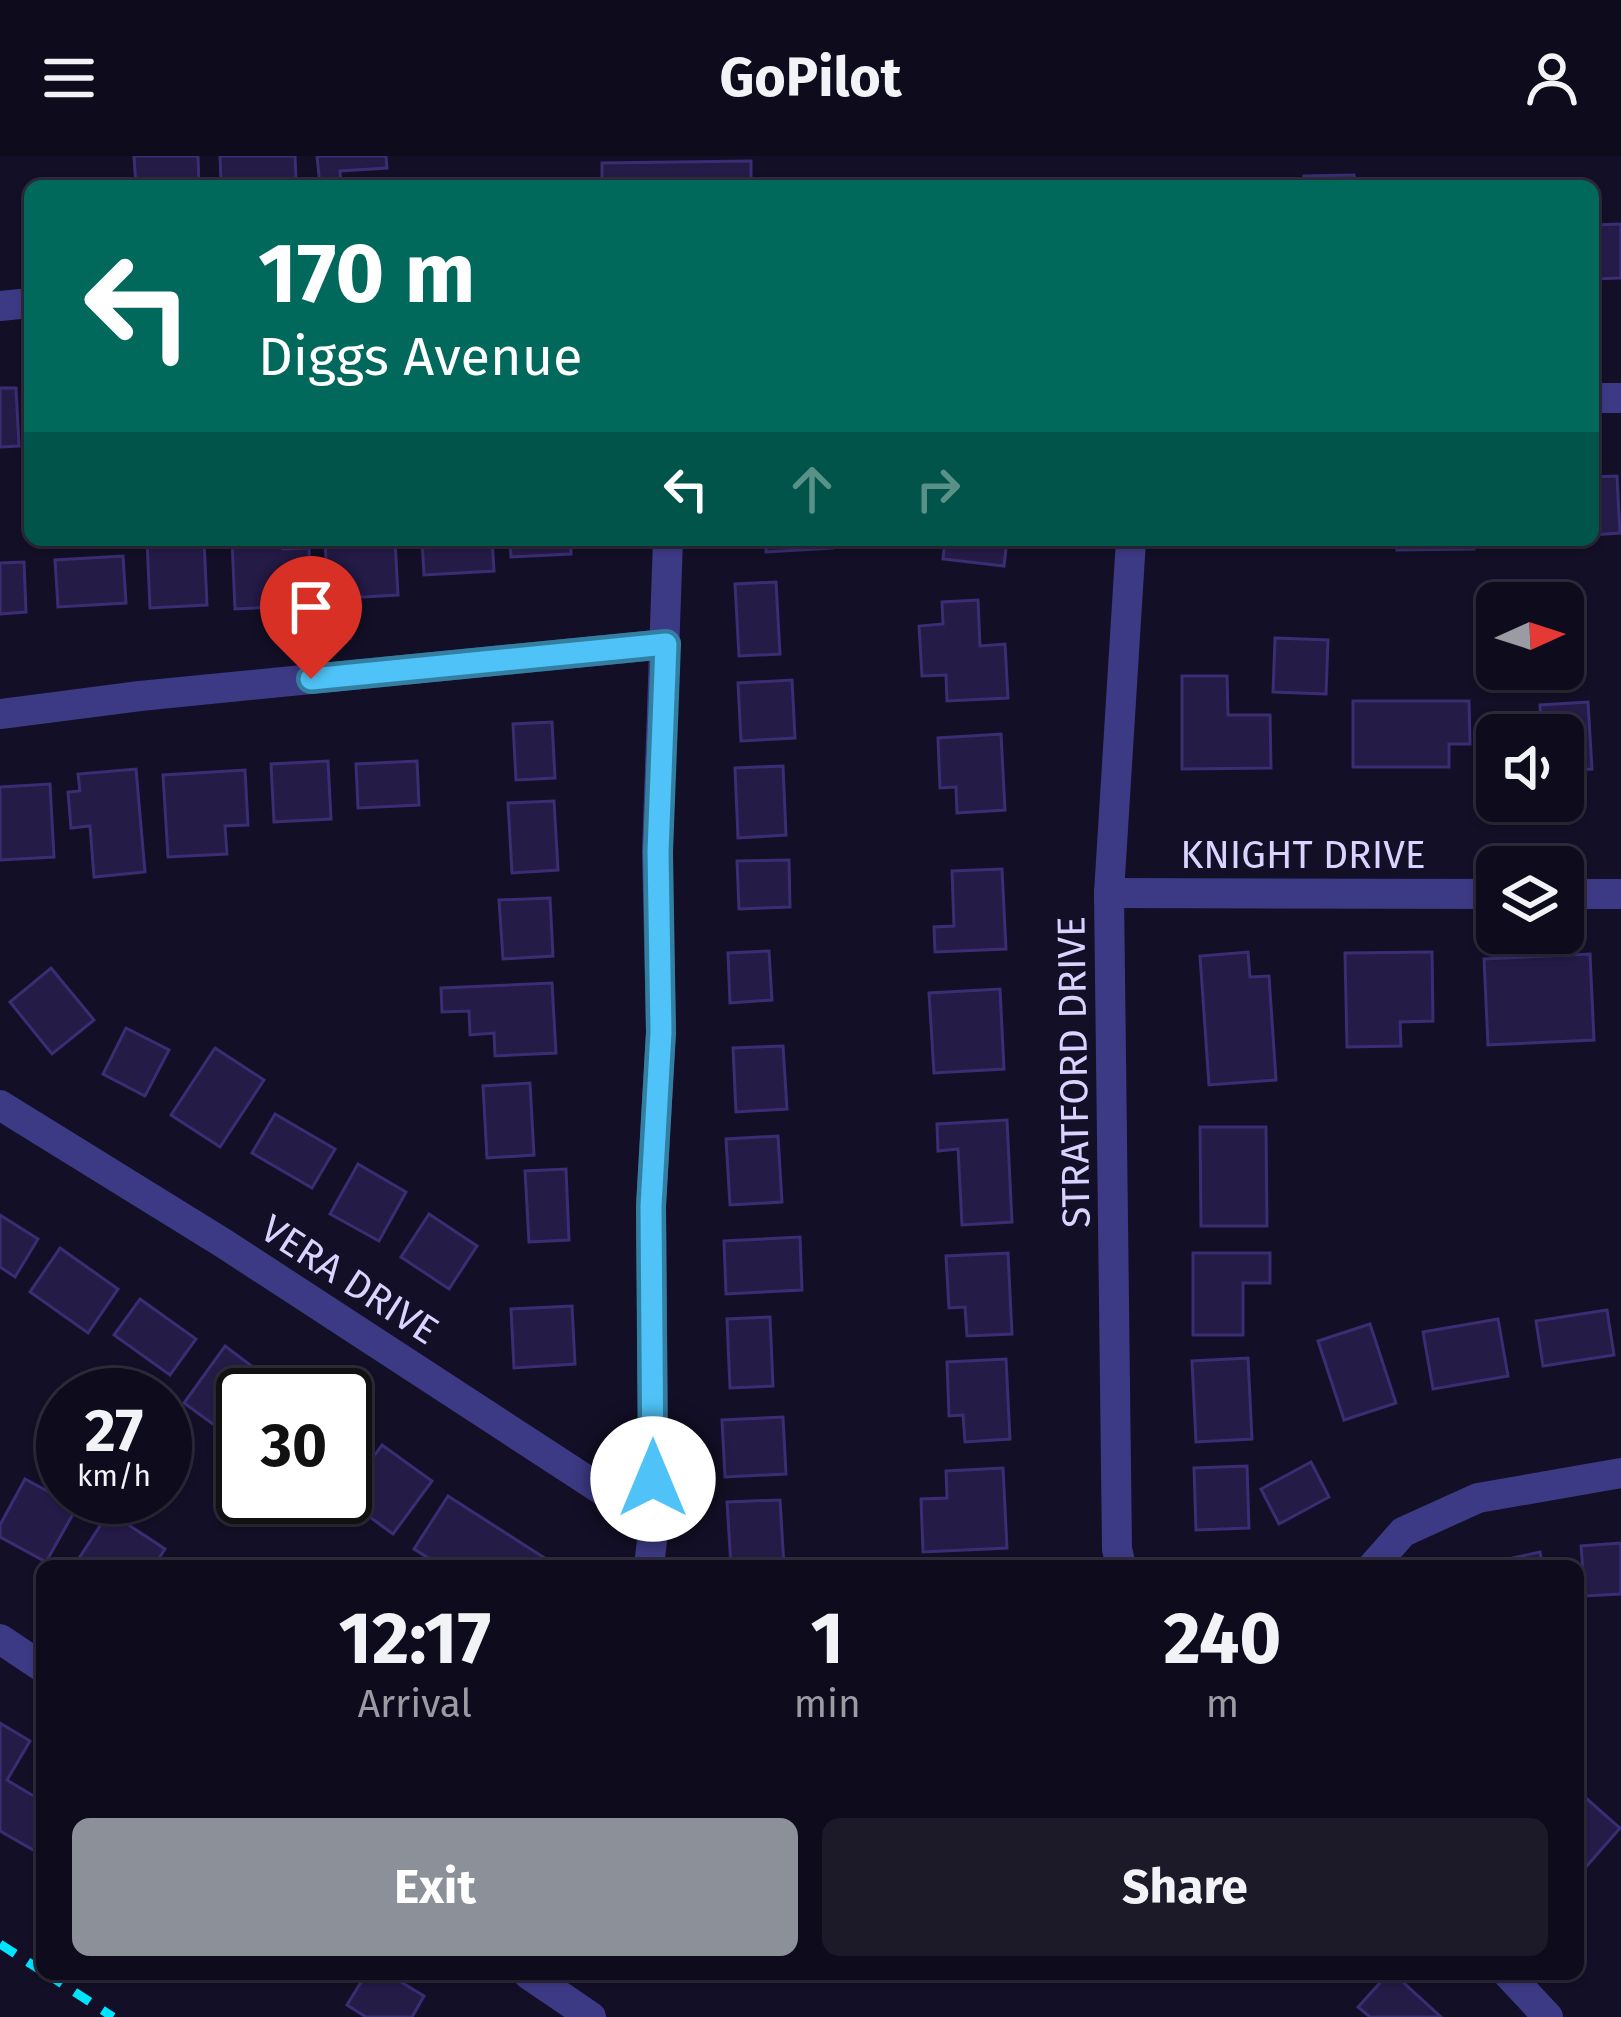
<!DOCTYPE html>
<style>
body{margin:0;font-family:"Fira Sans",sans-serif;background:#1c1929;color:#f1f3f6;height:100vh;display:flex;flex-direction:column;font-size:45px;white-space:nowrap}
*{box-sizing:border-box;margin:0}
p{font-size:39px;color:#9b9ba3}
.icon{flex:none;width:66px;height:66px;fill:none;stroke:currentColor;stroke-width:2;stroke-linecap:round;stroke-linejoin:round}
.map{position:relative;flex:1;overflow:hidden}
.details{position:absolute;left:36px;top:1404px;width:1548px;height:420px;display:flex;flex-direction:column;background:#0e0b1c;border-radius:18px;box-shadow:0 3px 9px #0004,0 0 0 3px #2e2b3b}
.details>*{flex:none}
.banner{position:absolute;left:24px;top:24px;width:1575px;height:366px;border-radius:18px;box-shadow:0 3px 9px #0004,0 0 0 3px #2e2b3b;background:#00695c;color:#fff;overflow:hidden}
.needle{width:78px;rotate:87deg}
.buttons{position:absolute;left:1476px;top:426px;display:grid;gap:24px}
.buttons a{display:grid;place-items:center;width:108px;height:108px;border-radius:18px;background:#0e0b1c;box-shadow:0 3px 9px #0004,0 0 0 3px #2e2b3b;font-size:60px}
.speed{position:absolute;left:36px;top:1212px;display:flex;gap:24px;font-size:60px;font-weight:700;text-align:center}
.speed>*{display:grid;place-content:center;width:156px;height:156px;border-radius:50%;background:#0e0b1c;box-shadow:0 3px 9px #0004,0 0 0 3px #2e2b3b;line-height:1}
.speed small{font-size:30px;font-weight:400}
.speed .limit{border:6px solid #111;border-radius:18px;background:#fff;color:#111}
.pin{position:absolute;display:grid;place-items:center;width:102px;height:102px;color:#fff;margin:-123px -51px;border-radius:50% 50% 50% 0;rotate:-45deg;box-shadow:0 0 12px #0007}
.pin .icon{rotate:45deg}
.me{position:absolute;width:132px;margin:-66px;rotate:0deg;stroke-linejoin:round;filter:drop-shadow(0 0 9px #0008)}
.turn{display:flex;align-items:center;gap:42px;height:252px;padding:0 36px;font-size:54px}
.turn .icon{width:156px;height:156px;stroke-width:2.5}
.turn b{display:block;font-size:84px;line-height:102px}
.lanes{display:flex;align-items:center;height:114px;padding:0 36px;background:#0003;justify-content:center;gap:60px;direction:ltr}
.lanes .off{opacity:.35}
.eta{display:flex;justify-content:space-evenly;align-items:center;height:204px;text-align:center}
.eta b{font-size:72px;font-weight:700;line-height:84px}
.button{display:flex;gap:24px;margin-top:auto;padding:24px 36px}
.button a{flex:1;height:138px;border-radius:18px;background:#8c9099;color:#fff;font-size:48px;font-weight:700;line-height:138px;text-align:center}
.button a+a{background:#1c1929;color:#f1f3f6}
header{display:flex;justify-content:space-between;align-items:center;height:156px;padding:0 36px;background:#0e0b1c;font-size:54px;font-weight:700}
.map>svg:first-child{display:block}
.building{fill:#241b47;stroke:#3b2d73;stroke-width:3}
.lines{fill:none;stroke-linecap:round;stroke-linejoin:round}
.minor{stroke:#3d3a85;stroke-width:30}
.rail{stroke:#00e5ff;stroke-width:9;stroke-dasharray:18 15;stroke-linecap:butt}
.route-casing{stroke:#337fa1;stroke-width:30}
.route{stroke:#4fc3f7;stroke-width:21}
.labels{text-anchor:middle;stroke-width:12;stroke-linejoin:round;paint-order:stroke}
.street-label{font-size:39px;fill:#d9d4ff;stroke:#130f26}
</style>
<header><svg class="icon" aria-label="menu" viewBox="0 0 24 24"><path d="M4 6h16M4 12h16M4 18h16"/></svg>GoPilot<svg class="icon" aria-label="person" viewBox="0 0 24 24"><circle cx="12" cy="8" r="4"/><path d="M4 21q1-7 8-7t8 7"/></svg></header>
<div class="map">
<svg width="1621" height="1861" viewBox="0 0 1621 1861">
<rect width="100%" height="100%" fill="#130f26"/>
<!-- building -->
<g class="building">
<path d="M 134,0 L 198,0 L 199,30 L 136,30 Z"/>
<path d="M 220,0 L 295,0 L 296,22 L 221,26 Z"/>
<path d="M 317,0 L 386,0 L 387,12 L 340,15 L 341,30 L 320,30 Z"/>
<path d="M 751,5 L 751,30 L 602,30 L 602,7 Z"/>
<path d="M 1354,19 L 1355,30 L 1304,30 L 1304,20 Z"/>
<path d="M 1621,68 L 1621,122 L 1593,123 L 1593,69 Z"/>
<path d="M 0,232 L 16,232 L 19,290 L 0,291 Z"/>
<path d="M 1617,320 L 1620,377 L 1593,379 L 1593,321 Z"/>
<path d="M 147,384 L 204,384 L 207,449 L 150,452 Z"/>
<path d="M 232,384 L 282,384 L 283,393 L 309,392 L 312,449 L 235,453 Z"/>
<path d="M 325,384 L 395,384 L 398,439 L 328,443 Z"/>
<path d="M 422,384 L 492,384 L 494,415 L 424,419 Z"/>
<path d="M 510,384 L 571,384 L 571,398 L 511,401 Z"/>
<path d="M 766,384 L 831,384 L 832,392 L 766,396 Z"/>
<path d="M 945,384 L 1007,384 L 1004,410 L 943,403 Z"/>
<path d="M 1397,384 L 1474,384 L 1474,393 L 1397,394 Z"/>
<path d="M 123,400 L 126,447 L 58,451 L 55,404 Z"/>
<path d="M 24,406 L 26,456 L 0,458 L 0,407 Z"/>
<path d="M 776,426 L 780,498 L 739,500 L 735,428 Z"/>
<path d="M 978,444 L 980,490 L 1005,488 L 1008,542 L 947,545 L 946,519 L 922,520 L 919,470 L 943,468 L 942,446 Z"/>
<path d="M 1275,482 L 1328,484 L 1326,538 L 1273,536 Z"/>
<path d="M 1182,520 L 1227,520 L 1228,559 L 1270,559 L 1271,612 L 1182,613 Z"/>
<path d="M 792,524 L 795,582 L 741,585 L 738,527 Z"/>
<path d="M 1353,545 L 1469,545 L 1470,588 L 1449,588 L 1449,611 L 1353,611 Z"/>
<path d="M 1588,546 L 1592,613 L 1563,615 L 1563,579 L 1499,579 L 1498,570 L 1541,567 L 1540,549 Z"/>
<path d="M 552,566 L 555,622 L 516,624 L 513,568 Z"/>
<path d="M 1001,578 L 1005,654 L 957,657 L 956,631 L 940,632 L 938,582 Z"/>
<path d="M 328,605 L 331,663 L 274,666 L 271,608 Z"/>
<path d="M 417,605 L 419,649 L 358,652 L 356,608 Z"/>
<path d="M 783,610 L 786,679 L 738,682 L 735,612 Z"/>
<path d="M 136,613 L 145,716 L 94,721 L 90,670 L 71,672 L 68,636 L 80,635 L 78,618 Z"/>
<path d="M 245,614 L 248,669 L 225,670 L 227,698 L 168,701 L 163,619 Z"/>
<path d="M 50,628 L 54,701 L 0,704 L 0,631 Z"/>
<path d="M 554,645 L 558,714 L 512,717 L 508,647 Z"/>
<path d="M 789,704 L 790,751 L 739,753 L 737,705 Z"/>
<path d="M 1002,713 L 1006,793 L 935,796 L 934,771 L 954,770 L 952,715 Z"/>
<path d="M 550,742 L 553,800 L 503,803 L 499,744 Z"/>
<path d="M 769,795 L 772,844 L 730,847 L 728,797 Z"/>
<path d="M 1248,796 L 1250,821 L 1269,820 L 1276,924 L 1209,929 L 1200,800 Z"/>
<path d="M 1432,796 L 1433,865 L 1400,866 L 1401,890 L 1347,891 L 1345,797 Z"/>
<path d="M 1590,798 L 1594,884 L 1488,889 L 1484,803 Z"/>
<path d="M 51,812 L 94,864 L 52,898 L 10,846 Z"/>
<path d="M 552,827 L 556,897 L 495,900 L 494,877 L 470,879 L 469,855 L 442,856 L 441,832 Z"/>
<path d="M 1000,833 L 1004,913 L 934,917 L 929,837 Z"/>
<path d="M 126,872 L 169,894 L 145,940 L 103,918 Z"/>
<path d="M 783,890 L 787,953 L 736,956 L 733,892 Z"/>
<path d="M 215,892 L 264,924 L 220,991 L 171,959 Z"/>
<path d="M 530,927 L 534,999 L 487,1002 L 483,930 Z"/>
<path d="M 275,958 L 335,993 L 312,1032 L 252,997 Z"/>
<path d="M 1007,964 L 1012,1066 L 962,1069 L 958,993 L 938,995 L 937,968 Z"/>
<path d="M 1200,971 L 1266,971 L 1267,1070 L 1201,1070 Z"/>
<path d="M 778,980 L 782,1046 L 730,1049 L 726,983 Z"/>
<path d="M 358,1008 L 406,1036 L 379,1085 L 330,1058 Z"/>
<path d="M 566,1013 L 569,1084 L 529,1086 L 525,1015 Z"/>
<path d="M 429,1058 L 477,1090 L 449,1133 L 401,1101 Z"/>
<path d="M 0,1059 L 38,1083 L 15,1121 L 0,1111 Z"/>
<path d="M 800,1081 L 802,1134 L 726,1138 L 724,1085 Z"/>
<path d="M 60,1092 L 118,1133 L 88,1177 L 30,1136 Z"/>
<path d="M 1008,1097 L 1012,1178 L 967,1180 L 965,1151 L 949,1152 L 946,1100 Z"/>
<path d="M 1193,1097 L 1270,1097 L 1270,1127 L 1243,1127 L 1243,1179 L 1193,1179 Z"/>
<path d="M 140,1143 L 196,1183 L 170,1219 L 114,1179 Z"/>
<path d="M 572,1150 L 575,1208 L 514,1212 L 511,1153 Z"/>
<path d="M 1607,1154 L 1614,1199 L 1543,1210 L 1536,1165 Z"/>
<path d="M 770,1161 L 773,1230 L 730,1232 L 727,1163 Z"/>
<path d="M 1498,1163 L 1508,1220 L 1433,1233 L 1423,1176 Z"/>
<path d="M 1370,1168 L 1396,1247 L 1344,1264 L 1318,1185 Z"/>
<path d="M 225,1190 L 273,1226 L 263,1239 L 243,1239 L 243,1267 L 232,1282 L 184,1247 Z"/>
<path d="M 1248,1202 L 1252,1283 L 1196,1286 L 1192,1205 Z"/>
<path d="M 1006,1203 L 1010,1283 L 965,1286 L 963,1259 L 949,1260 L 947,1206 Z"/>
<path d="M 783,1261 L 786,1318 L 725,1321 L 722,1264 Z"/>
<path d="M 382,1289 L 432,1325 L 393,1378 L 344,1342 Z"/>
<path d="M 1311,1306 L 1329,1341 L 1279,1368 L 1261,1333 Z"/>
<path d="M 1247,1310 L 1249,1372 L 1196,1374 L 1194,1312 Z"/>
<path d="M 1003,1312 L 1007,1392 L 923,1396 L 921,1343 L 947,1342 L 946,1315 Z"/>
<path d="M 25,1323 L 77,1351 L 46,1406 L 0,1381 L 0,1369 Z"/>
<path d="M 448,1340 L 557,1410 L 441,1410 L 414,1393 Z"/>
<path d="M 780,1344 L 784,1410 L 731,1410 L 727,1346 Z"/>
<path d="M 109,1356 L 165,1393 L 154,1410 L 74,1410 Z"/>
<path d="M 1621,1387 L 1621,1438 L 1585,1440 L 1581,1390 Z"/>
<path d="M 1540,1396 L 1543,1410 L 1477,1410 Z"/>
<path d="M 0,1567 L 30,1585 L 7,1624 L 42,1645 L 42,1699 L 0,1675 Z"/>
<path d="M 1579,1636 L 1620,1672 L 1578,1720 L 1578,1636 Z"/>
<path d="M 366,1818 L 388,1818 L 424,1840 L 412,1861 L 366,1861 L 347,1849 Z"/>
<path d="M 1388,1818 L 1394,1818 L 1441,1861 L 1370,1861 L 1358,1851 Z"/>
</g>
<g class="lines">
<!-- minor -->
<g class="minor">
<path d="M 0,150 L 30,147"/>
<path d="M 1593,242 L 1621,242"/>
<path d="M 0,558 L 140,540 L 666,488"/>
<path d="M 1109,737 L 1497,738"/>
<path d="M 1563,738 L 1621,738"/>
<path d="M 0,949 L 223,1087 L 654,1368"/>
<path d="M 649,1410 L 654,1368 L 651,1050 L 661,876 L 657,696 L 668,384"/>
<path d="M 1121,1410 L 1117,1393 L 1109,737 L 1131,384"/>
<path d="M 1373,1410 L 1403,1376 L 1478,1342 L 1621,1317"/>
<path d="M 0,1483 L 42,1511"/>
<path d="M 528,1818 L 591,1861"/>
<path d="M 1508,1818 L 1548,1861"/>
</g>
<!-- rail -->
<g class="rail">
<path d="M 0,1788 L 42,1815"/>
<path d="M 47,1818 L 113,1861"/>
</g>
</g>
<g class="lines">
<defs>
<path id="route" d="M 311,523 L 666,488 L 658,696 L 661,876 L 651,1050 L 653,1323"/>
</defs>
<!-- route casing -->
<use href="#route" class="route-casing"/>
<!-- route -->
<use href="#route" class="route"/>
</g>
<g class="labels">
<!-- street labels -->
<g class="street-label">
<text x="1303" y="712">KNIGHT DRIVE</text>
<text transform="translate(1073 916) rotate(-91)" y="14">STRATFORD DRIVE</text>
<text transform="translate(350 1123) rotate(33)" y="14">VERA DRIVE</text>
</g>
</g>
</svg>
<div class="buttons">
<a><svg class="needle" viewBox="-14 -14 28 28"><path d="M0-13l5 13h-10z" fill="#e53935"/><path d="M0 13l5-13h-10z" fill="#9b9ba3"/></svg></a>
<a><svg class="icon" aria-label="sound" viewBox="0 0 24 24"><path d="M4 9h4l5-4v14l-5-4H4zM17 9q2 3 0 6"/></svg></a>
<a><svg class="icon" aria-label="layers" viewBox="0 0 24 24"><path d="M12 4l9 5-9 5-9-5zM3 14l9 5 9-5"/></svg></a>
</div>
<div class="speed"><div>27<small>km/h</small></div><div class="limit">30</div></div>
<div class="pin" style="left:311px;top:523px;background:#d93025"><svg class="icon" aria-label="arrive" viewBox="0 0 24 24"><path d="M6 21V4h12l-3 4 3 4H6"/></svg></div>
<svg class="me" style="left:653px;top:1323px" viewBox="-20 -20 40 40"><circle r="19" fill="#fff"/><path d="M0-13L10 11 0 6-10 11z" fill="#4fc3f7"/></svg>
<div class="banner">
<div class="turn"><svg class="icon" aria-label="left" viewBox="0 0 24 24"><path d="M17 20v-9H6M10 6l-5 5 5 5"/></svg><div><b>170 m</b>Diggs Avenue</div></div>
<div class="lanes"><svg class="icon" aria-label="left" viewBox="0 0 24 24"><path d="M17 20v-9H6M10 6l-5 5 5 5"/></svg><svg class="icon off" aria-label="ahead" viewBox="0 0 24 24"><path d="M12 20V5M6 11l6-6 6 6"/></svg><svg class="icon off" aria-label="right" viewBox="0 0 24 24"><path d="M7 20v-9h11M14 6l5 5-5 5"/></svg></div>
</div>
<section class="details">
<div class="eta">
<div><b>12:17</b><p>Arrival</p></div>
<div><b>1</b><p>min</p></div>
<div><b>240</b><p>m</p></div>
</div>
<div class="button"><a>Exit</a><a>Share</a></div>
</section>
</div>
